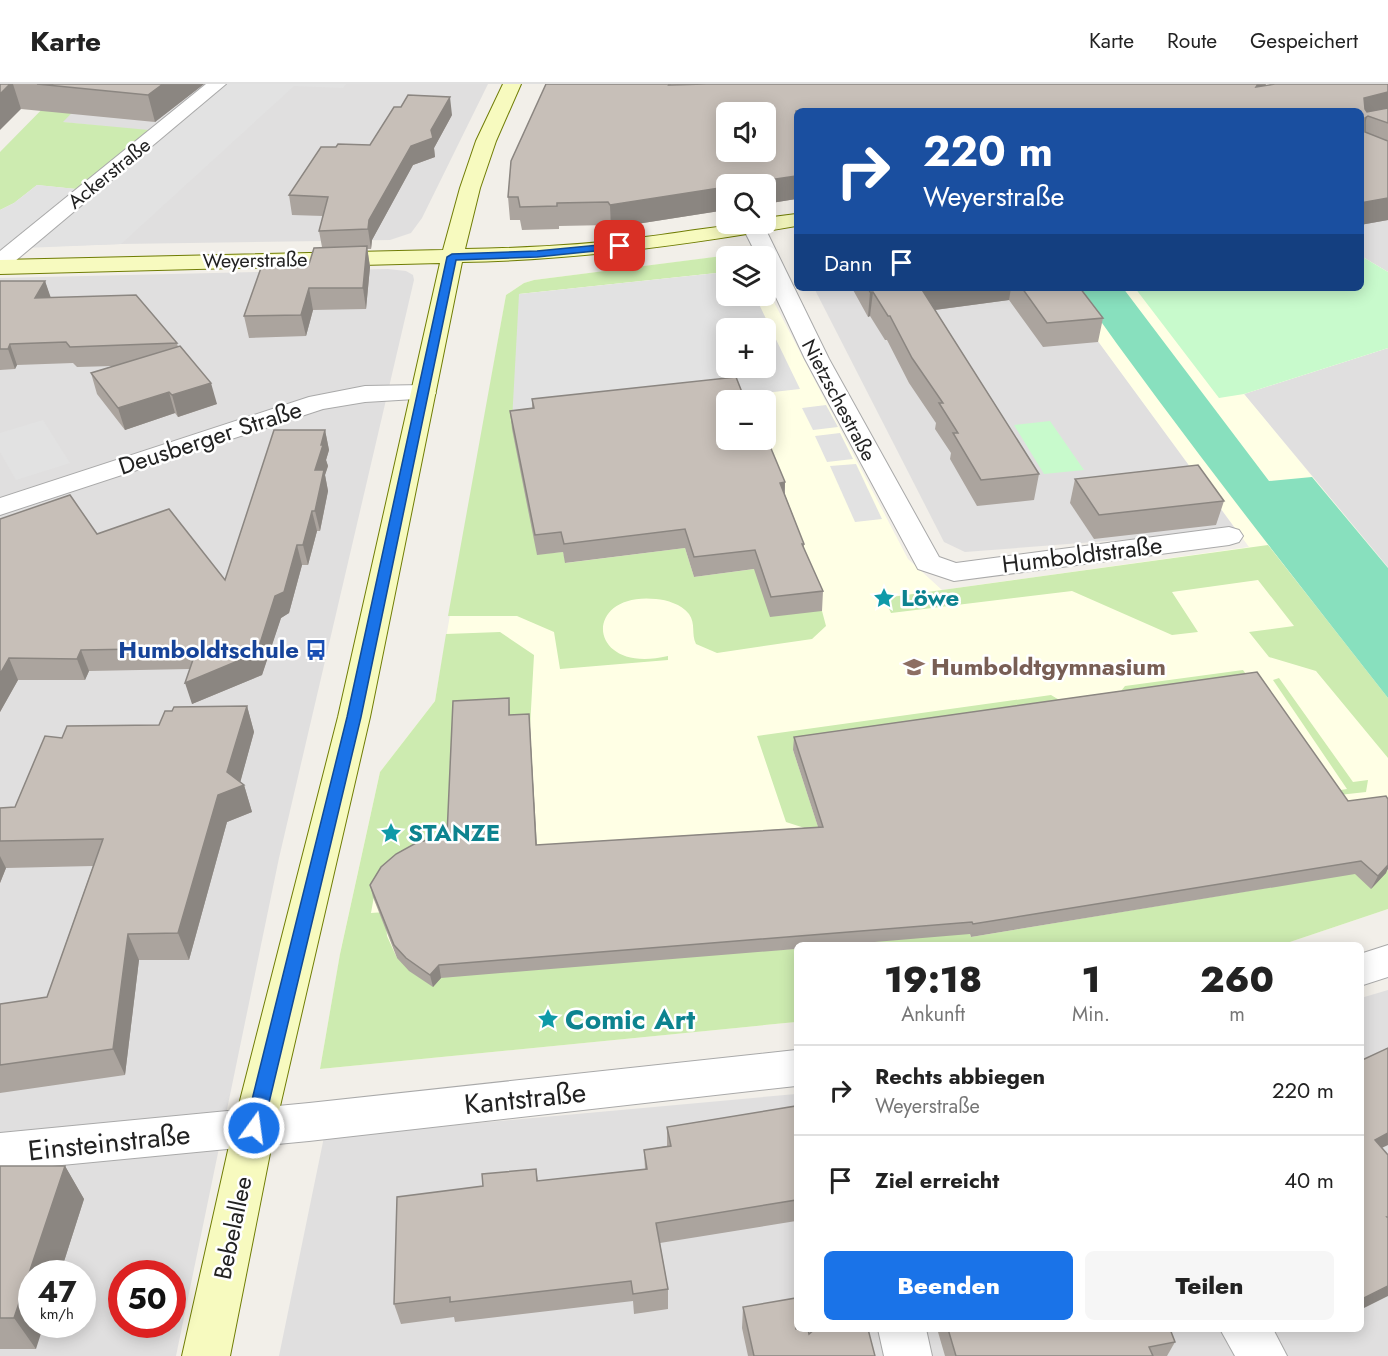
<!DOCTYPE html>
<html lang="de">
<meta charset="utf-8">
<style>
body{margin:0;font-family:Jost,sans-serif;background:#f6f6f6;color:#222;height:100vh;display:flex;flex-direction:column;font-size:22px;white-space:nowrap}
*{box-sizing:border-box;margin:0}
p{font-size:20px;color:#767676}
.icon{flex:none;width:33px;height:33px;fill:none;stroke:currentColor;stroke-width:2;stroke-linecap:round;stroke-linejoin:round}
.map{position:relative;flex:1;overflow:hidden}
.side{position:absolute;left:794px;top:858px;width:570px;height:390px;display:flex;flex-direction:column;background:#fff;border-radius:9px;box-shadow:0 3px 15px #0003}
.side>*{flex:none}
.guide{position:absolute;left:794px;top:24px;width:570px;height:183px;border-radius:9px;box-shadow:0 3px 15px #0003;background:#1a4fa0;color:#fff;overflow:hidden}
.controls{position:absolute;left:716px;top:18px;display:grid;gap:12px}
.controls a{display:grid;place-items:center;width:60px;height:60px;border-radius:9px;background:#fff;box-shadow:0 3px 15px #0003;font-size:30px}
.speed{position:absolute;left:18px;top:1176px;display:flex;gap:12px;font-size:30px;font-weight:700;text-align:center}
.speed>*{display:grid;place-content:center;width:78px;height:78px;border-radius:50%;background:#fff;box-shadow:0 3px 15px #0003;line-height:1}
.speed small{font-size:15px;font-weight:400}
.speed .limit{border:9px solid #d22;background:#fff;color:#111}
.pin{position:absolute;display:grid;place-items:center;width:51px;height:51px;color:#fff;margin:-26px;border-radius:12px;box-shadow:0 3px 9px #0006}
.me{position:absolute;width:66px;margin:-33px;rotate:14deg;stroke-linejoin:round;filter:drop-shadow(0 0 4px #0008)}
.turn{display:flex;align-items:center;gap:21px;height:126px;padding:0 30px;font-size:27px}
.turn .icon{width:78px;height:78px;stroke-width:2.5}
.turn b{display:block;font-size:42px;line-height:51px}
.then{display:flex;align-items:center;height:57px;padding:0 30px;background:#0003;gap:12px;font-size:22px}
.eta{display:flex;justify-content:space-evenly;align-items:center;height:102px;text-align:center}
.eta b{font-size:36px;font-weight:800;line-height:42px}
.button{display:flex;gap:12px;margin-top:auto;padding:12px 30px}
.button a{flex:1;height:69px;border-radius:9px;background:#1a73e8;color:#fff;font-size:24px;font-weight:800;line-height:69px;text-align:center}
.button a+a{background:#f6f6f6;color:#222}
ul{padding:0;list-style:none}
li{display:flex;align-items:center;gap:18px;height:90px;padding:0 30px;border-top:2px solid #e0e0e0}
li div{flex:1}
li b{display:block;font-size:22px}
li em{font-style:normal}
header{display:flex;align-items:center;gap:36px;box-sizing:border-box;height:84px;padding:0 30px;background:#fff;border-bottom:2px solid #e0e0e0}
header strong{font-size:28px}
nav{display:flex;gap:33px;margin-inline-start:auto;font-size:21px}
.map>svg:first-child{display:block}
.residential{fill:#e0dfdf;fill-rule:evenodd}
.education{fill:#ffffe5;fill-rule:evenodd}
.grass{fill:#cdebb0}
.park{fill:#c8facc}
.pitch{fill:#88e0be}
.parking{fill:#e2e2e2;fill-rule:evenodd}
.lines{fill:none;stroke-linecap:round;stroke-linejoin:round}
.street-casing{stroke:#a9a9a9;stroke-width:2}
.secondary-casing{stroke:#707d05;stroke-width:2}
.street{fill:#fff;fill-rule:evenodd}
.secondary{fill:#f7fabf;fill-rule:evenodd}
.wall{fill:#aba49e;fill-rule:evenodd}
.shaded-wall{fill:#8b8681}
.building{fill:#c7bfb8;stroke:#8b8681;stroke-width:1.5;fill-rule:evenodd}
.route{fill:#1a73e8;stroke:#114b97;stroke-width:1.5}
.labels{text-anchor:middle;stroke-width:5;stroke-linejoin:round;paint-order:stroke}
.far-street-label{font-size:20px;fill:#222;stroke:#fff}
.street-label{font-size:24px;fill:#222;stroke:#fff}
.culture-label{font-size:24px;font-weight:bold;fill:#0d838f;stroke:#fff;text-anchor:start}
.transit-label{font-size:24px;font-weight:bold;fill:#164399;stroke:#fff;text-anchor:end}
.education-label{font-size:24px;font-weight:bold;fill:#785e54;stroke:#fff;text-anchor:start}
.near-culture-label{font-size:28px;font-weight:bold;fill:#0d838f;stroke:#fff;text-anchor:start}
.near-street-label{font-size:28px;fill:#222;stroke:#fff}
</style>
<header>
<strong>Karte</strong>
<nav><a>Karte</a><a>Route</a><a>Gespeichert</a></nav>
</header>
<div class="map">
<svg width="1388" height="1272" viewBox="0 0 1388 1272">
<rect width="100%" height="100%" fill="#f2efe9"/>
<!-- residential -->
<g class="residential">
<path d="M 100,0 L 488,0 L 422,134 L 411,149 L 390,156 L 121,160 L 4,164 L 148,47 L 62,38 Z"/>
<path d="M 1360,76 L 1388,86 L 1388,188 L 1361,172 Z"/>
<path d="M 388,185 L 406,187 L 413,191 L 414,196 L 279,774 L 176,1272 L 0,1272 L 0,194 ZM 32,1190 L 82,1190 L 82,1240 L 32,1240 ZM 122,1190 L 172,1190 L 172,1240 L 122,1240 Z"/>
<path d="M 814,204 L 1059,204 L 1237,447 L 965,468 L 944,458 Z"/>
<path d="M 1388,264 L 1388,483 L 1244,310 Z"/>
<path d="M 1388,906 L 1388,1272 L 279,1272 L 324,1053 L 796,1010 L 796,1245 L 1360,1245 L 1361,914 Z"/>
</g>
<!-- education -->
<path class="education" d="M 748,169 L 750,172 L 726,172 L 726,212 L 765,212 L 765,201 L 908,475 L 942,506 L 1249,463 L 1059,204 L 1360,204 L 1361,172 L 1388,188 L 1388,264 L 1244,310 L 1388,484 L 1388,825 L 1281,861 L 796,861 L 796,938 L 320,985 L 341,865 L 380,688 L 435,617 L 506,211 L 524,199 L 534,196 ZM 726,244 L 765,244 L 765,284 L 726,284 ZM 726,316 L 765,316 L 765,356 L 726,356 Z"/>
<!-- grass -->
<g class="grass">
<path d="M 57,10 L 89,11 L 63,38 L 149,46 L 76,105 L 37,101 L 14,119 L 0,126 L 0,68 Z"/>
<path d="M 730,171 L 726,172 L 726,188 L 519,210 L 537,470 L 563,468 L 566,479 L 685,464 L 694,493 L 801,479 L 822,527 L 826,542 L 812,555 L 717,569 L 696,560 C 691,550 696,540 689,530 C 681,520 667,516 656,515 C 581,507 586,592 668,572 L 668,576 L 560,585 L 554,548 L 517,532 L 448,532 L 506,211 L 524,199 L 534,196 Z"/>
<path d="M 1268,461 L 1388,614 L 1388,674 L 1316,587 L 1269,573 L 1249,548 L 1294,542 L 1258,496 L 1172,508 L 1198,548 L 1172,551 L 1072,507 L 891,529 L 884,514 Z"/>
<path d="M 500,548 L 534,571 L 530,643 L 510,644 L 448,773 L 374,812 L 371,829 L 385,828 L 387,852 L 397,874 L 452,882 L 796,865 L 796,938 L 320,985 L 340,870 L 380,688 L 435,617 L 446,550 Z"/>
<path d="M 1243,586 L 1253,600 L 1110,621 L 1125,602 Z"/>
<path d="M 1279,594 L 1353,698 L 1368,696 L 1366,708 L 1330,712 L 1328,708 L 1347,705 L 1273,596 Z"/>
<path d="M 1051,611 L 1076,626 L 793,666 L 820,749 L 786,738 L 757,652 Z"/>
<path d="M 1350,786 L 1380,795 L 1388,786 L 1388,825 L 1281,861 L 839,861 L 959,824 L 971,853 L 1332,793 Z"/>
</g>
<!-- park -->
<g class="park">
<path d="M 1361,172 L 1388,188 L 1388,264 L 1244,310 L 1219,314 L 1135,204 L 1360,204 Z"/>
<path d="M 1050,337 L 1084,386 L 1044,390 L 1014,341 Z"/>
</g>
<!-- pitch -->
<path class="pitch" d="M 1077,204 L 1123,204 L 1269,397 L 1312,393 L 1388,484 L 1388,614 C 1282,479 1176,344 1077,204 Z"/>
<!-- parking -->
<g class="parking">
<path d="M 206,0 L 346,0 L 343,4 L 294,2 L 121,160 L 0,165 L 0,126 L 14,119 L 37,101 L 76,105 Z"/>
<path d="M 726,188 L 726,212 L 755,212 L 800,305 L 512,337 L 519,210 ZM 726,244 L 765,244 L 765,284 L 726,284 Z"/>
<path d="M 826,321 L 838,343 L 813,346 L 802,324 Z"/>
<path d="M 43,336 L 70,379 L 16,396 L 0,368 L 0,349 Z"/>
<path d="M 840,349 L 853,375 L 827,378 L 815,352 Z"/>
<path d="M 856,380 L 882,435 L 855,438 L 830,382 Z"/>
</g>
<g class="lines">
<defs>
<g id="street">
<path d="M 206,0 L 226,0 L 8,183 L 0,185 L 0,167 Z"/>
<path d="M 744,140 L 762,140 L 764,142 L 829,275 L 939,473 L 956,479 L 1229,443 L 1239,446 L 1243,452 L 1239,458 L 1229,461 L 954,497 L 918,485 L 805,275 L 765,190 L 765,172 L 757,172 L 742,142 Z"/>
<path d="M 423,301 L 432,304 L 436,309 L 432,314 L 365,318 L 323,325 L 0,431 L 0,414 L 309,313 L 365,302 Z"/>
<path d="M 1388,861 L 1388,893 L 1360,902 L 1360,870 Z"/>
<path d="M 796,966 L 796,1002 L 309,1057 L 0,1087 L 0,1049 L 309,1019 Z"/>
<path d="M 878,1245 L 926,1245 L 932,1272 L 884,1272 Z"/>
<path d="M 1220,1245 L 1273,1245 L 1287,1272 L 1235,1272 Z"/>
</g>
<path id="secondary" d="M 503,0 L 521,0 L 496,57 L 480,104 L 465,165 C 525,164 586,161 645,153 C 686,148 724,140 765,140 L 765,134 L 796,130 L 796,142 C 685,161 575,176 462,178 L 370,633 L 275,1044 L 230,1272 L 182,1272 L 233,1044 L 338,633 L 440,179 L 0,190 L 0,176 L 443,166 L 460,104 L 476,57 Z"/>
</defs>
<!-- street casing -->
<use href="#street" class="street-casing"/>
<!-- secondary casing -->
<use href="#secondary" class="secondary-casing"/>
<!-- street -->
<use href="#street" class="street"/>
<!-- secondary -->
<use href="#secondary" class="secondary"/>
</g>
<!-- wall -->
<g class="wall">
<path d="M 0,0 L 204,0 L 155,38 L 21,25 Z"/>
<path d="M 546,0 L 1266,0 L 1265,2 L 1275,0 L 1388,0 L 1388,39 L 1368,32 L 1388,39 L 1388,136 L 1360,141 L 1360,27 L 796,27 L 796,115 L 765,120 L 765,100 L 726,100 L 726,126 L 611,144 L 609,141 L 559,142 L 559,145 L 522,146 L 520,136 L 510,136 L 508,113 L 511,77 ZM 726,28 L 765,28 L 765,68 L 726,68 Z"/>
<path d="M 452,31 L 434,64 L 435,73 L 413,81 L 372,156 L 371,165 L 367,165 L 370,183 L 366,225 L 313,226 L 306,252 L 249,254 L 244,232 L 309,180 L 322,163 L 319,147 L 323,132 L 292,131 L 289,111 L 370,61 Z"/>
<path d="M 0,197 L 45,197 L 50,213 L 177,259 L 178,263 L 217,320 L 178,333 L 175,329 L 125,346 L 97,310 L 91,289 L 113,282 L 77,283 L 73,279 L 17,281 L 15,285 L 0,286 Z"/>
<path d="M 852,204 L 1080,204 L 1103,234 L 1098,258 L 1043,263 L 1009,216 L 935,226 L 1039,390 L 1034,416 L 977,422 L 950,375 L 951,369 L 935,345 L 936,339 L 909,299 L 887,256 L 885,256 L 870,232 L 868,233 Z"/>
<path d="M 532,315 L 745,316 L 785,398 L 785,411 L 804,460 L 804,465 L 823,507 L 822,527 L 770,533 L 754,485 L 694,493 L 685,464 L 565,479 L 563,468 L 537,471 L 512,345 L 510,327 L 532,324 Z"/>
<path d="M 325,346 L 329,366 L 326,376 L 328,382 L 325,391 L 328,407 L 320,447 L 317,447 L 308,481 L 302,481 L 289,529 L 281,534 L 262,591 L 192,620 L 190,585 L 89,587 L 85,596 L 18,596 L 0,628 L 0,435 L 97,450 L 225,496 Z"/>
<path d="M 1075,395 L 1224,417 L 1216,441 L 1094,455 L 1070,419 Z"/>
<path d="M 1257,588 L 1386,789 L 1371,805 L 1355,790 L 971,853 L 970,850 L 839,861 L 796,861 L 796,865 L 441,894 L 433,903 L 409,887 L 397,874 L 373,813 L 370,801 L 447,751 L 509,614 L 510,631 L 529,630 L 537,761 L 818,743 L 793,666 L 794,653 Z"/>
<path d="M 247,622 L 254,648 L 240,698 L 244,701 L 252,728 L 227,738 L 189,876 L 139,876 L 125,991 L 0,1009 L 0,920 L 47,913 L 93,782 L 6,784 L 0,799 L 0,724 L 15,723 L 62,654 L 159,641 Z"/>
<path d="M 796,1022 L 796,1137 L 660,1159 L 668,1205 L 668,1225 L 634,1230 L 633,1217 L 455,1238 L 454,1233 L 401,1240 L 394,1220 L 483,1102 L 536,1085 L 538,1097 L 645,1085 L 644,1066 L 667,1062 L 667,1043 Z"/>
<path d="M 0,1082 L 65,1082 L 84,1115 L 60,1190 L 32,1190 L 36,1265 L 0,1265 Z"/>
<path d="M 743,1223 L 809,1250 L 875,1272 L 748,1272 L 742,1244 Z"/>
<path d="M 939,1245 L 1170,1245 L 1175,1258 L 1167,1272 L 945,1272 L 938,1248 Z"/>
</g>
<!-- shaded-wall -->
<g class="shaded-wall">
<path d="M 10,0 L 13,0 L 21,25 L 0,46 L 0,10 Z"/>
<path d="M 163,0 L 204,0 L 155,38 L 148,11 Z"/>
<path d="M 1258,0 L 1266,0 L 1250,24 L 1256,3 Z"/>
<path d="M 1388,8 L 1388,27 L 1367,33 L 1360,54 L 1360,34 L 1364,14 Z"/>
<path d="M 450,13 L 452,31 L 434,64 L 435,73 L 413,81 L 372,156 L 371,165 L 368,145 L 369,136 L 411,62 L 431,46 Z"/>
<path d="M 796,92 L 796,115 L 765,120 L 765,100 L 742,100 Z"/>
<path d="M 726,103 L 726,126 L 611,144 L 610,121 Z"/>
<path d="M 1388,114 L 1388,136 L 1360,141 L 1360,119 Z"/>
<path d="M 367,162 L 370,183 L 366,225 L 363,204 Z"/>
<path d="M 45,197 L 52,217 L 35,214 Z"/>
<path d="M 309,204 L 313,226 L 306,252 L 301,231 Z"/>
<path d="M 921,204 L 1011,204 L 1009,216 L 919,228 Z"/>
<path d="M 870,208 L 873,208 L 870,232 L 868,233 Z"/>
<path d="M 10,260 L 17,281 L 15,285 L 8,265 Z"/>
<path d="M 211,299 L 217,320 L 178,333 L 172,311 Z"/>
<path d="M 169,308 L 175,329 L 125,346 L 118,324 Z"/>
<path d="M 325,346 L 329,366 L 326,376 L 328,382 L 325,391 L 328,407 L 320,447 L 315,427 L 315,386 L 321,361 Z"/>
<path d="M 785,398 L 784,417 L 780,399 Z"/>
<path d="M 312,427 L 317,447 L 308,481 L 303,461 Z"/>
<path d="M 297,461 L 302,481 L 289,529 L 281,534 L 262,591 L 192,620 L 185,599 L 275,512 Z"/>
<path d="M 81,566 L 89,587 L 85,596 L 77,575 Z"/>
<path d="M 9,574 L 18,596 L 0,628 L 0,590 Z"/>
<path d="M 247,622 L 254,648 L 239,703 L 244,701 L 252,728 L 227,738 L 189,876 L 178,849 L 218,711 L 227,688 Z"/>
<path d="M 529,630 L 530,643 L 537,774 L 536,761 Z"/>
<path d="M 0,772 L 6,784 L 0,799 Z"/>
<path d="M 1388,781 L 1388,785 L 1386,789 L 1371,805 L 1378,792 Z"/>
<path d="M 128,850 L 139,876 L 125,991 L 113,965 Z"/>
<path d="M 439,881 L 441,894 L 433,903 L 430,891 Z"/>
<path d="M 1388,1049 L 1388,1061 L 1365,1072 L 1375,1056 Z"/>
<path d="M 65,1082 L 84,1115 L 60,1190 L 32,1190 L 32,1240 L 44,1240 L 36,1265 L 14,1234 Z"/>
<path d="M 1388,1202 L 1388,1212 L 1360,1226 L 1360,1216 Z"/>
</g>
<!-- building -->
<g class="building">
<path d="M 0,0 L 10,0 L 0,10 Z"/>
<path d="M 37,0 L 163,0 L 148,11 Z"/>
<path d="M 546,0 L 670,0 L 669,1 L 706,0 L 1258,0 L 1256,3 L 1275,0 L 1388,0 L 1388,8 L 1364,14 L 1365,25 L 1367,28 L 1388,24 L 1388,39 L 1368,32 L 1365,34 L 1365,48 L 1388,57 L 1388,114 L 1360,119 L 1360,27 L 796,27 L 796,92 L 742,100 L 726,100 L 726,103 L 610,121 L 608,118 L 557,119 L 557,122 L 520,123 L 518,113 L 508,113 L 511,77 ZM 726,28 L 765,28 L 765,68 L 726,68 Z"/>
<path d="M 408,11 L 450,13 L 431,46 L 433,54 L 411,62 L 369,136 L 368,145 L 319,147 L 328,113 L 289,111 L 321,63 L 336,63 L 338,60 L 370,61 L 394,23 L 401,23 Z"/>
<path d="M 367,162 L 363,204 L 309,204 L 301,231 L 244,232 L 262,181 L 309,180 L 314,164 Z"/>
<path d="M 0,197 L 45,197 L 35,214 L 136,211 L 177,259 L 70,263 L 66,258 L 10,260 L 8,265 L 0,265 Z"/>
<path d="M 868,204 L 921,204 L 1039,390 L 981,396 L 953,349 L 958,349 L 939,319 L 943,319 L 912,274 L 890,232 L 888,232 L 873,208 L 870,208 Z"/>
<path d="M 1022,204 L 1080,204 L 1103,234 L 1047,239 Z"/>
<path d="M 180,262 L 211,299 L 172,311 L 169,308 L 118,324 L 91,289 Z"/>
<path d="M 736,293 L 745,316 L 726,316 L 726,356 L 765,356 L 765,350 L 785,398 L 780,399 L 804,460 L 802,460 L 823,507 L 771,513 L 755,466 L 694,473 L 685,445 L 564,460 L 561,448 L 535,451 L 510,327 L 534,324 L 532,315 Z"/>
<path d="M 274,346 L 325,346 L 321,361 L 323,361 L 315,386 L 324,386 L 315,427 L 312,427 L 303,461 L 297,461 L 284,508 L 275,512 L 257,569 L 185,599 L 197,564 L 81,566 L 77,575 L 9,574 L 0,590 L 0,435 L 70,411 L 97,450 L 169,425 L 225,496 Z"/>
<path d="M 1198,381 L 1224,417 L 1099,431 L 1075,395 Z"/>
<path d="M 1257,588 L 1348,717 L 1386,712 L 1388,715 L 1388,781 L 1378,792 L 1361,777 L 973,840 L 972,838 L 439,881 L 430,891 L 406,874 L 394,861 L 370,801 L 381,783 L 396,770 L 416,759 L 447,751 L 453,617 L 509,614 L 509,631 L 529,630 L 536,761 L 823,743 L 794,653 Z"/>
<path d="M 247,622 L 227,688 L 244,701 L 218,711 L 178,849 L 128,850 L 113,965 L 0,981 L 0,920 L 47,913 L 103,755 L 0,757 L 0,724 L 15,723 L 45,652 L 62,654 L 67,642 L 159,641 L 165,627 L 172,627 L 174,623 Z"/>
<path d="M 1388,964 L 1388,1049 L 1375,1056 L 1388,1071 L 1388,1133 L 1387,1133 L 1388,1134 L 1388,1202 L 1360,1216 L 1360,977 Z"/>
<path d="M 796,1022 L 796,1116 L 656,1139 L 668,1205 L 633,1210 L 631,1197 L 450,1218 L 450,1213 L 394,1220 L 397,1113 L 483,1102 L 482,1090 L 536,1085 L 537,1097 L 647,1085 L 644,1066 L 671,1062 L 667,1043 Z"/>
<path d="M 0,1082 L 65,1082 L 14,1234 L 0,1234 Z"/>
<path d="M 796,1214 L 796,1245 L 808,1245 L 809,1250 L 815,1245 L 868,1245 L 875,1272 L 754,1272 L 743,1223 Z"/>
<path d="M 948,1245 L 1170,1245 L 1175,1258 L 1149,1263 L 1153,1272 L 956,1272 Z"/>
</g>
<!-- route -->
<path class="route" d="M 620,159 L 625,162 L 624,164 L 537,173 L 456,176 L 361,633 L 263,1044 L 260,1050 L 254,1052 L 248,1050 L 245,1044 L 347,633 L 447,173 L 452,170 L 537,167 Z"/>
<!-- icons -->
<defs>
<symbol id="sight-bare" viewBox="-9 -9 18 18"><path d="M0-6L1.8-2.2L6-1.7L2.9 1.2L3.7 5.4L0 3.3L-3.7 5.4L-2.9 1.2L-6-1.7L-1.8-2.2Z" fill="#0f9aa8" stroke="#fff" stroke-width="2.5" paint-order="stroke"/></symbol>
<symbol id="bus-bare" viewBox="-9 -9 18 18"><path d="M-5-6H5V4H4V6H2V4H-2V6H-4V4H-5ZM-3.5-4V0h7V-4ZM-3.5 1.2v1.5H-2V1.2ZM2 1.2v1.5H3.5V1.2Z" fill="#1a4fb4" stroke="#fff" stroke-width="2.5" paint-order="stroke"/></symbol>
<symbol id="school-bare" viewBox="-9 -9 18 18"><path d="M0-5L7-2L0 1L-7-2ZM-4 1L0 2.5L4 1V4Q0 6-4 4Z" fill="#8d6e63" stroke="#fff" stroke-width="2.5" paint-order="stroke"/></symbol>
</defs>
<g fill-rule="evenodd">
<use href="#sight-bare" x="869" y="499" width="30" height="30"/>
<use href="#bus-bare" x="301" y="551" width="30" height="30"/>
<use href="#school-bare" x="899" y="568" width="30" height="30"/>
<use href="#sight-bare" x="376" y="734" width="30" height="30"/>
<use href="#sight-bare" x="533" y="920" width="30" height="30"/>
</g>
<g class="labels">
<!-- far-street labels -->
<g class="far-street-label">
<text transform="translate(109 89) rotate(-39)" y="7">Ackerstraße</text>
<text transform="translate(255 176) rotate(-1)" y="7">Weyerstraße</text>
<text transform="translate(839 316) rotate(62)" y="7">Nietzschestraße</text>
</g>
<!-- street labels -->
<g class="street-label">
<text transform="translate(210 354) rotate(-18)" y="8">Deusberger Straße</text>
<text transform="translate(1082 471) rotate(-7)" y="8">Humboldtstraße</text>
<text transform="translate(233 1144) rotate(-78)" y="8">Bebelallee</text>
</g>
<!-- culture labels -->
<g class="culture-label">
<text x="901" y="522">Löwe</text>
<text x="408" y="757">STANZE</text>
</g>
<!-- transit labels -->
<g class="transit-label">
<text x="299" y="574">Humboldtschule</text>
</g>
<!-- education labels -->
<g class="education-label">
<text x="931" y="591">Humboldtgymnasium</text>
</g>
<!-- near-culture labels -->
<g class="near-culture-label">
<text x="565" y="945">Comic Art</text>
</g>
<!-- near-street labels -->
<g class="near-street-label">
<text transform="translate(525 1014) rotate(-6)" y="10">Kantstraße</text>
<text transform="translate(109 1058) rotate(-6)" y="10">Einsteinstraße</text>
</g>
</g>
</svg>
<div class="controls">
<a><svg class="icon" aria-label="sound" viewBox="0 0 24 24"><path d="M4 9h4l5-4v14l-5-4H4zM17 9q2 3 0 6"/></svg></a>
<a><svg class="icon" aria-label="search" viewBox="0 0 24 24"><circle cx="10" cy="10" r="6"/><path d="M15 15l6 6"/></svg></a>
<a><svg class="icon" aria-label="layers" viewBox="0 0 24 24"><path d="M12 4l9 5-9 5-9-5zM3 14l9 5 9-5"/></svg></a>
<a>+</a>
<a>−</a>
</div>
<div class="speed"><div>47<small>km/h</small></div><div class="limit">50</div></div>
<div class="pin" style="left:620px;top:162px;background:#d93025"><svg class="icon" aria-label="arrive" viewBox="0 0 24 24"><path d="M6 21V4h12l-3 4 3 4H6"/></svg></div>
<svg class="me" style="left:254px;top:1044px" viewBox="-20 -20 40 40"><circle r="17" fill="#1a73e8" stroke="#fff" stroke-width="3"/><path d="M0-11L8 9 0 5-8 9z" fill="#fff"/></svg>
<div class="guide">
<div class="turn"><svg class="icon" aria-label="right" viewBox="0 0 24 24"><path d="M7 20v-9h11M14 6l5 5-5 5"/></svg><div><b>220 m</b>Weyerstraße</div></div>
<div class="then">Dann<svg class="icon" aria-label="arrive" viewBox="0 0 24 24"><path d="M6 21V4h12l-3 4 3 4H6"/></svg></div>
</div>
<section class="side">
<div class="eta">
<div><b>19:18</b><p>Ankunft</p></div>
<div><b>1</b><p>Min.</p></div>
<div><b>260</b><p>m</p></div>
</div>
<ul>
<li><svg class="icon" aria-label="right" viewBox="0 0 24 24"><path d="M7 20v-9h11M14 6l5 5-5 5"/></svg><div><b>Rechts abbiegen</b><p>Weyerstraße</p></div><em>220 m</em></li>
<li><svg class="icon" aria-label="arrive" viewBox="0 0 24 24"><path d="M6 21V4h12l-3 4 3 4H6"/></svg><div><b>Ziel erreicht</b></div><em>40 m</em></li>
</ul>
<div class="button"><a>Beenden</a><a>Teilen</a></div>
</section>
</div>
